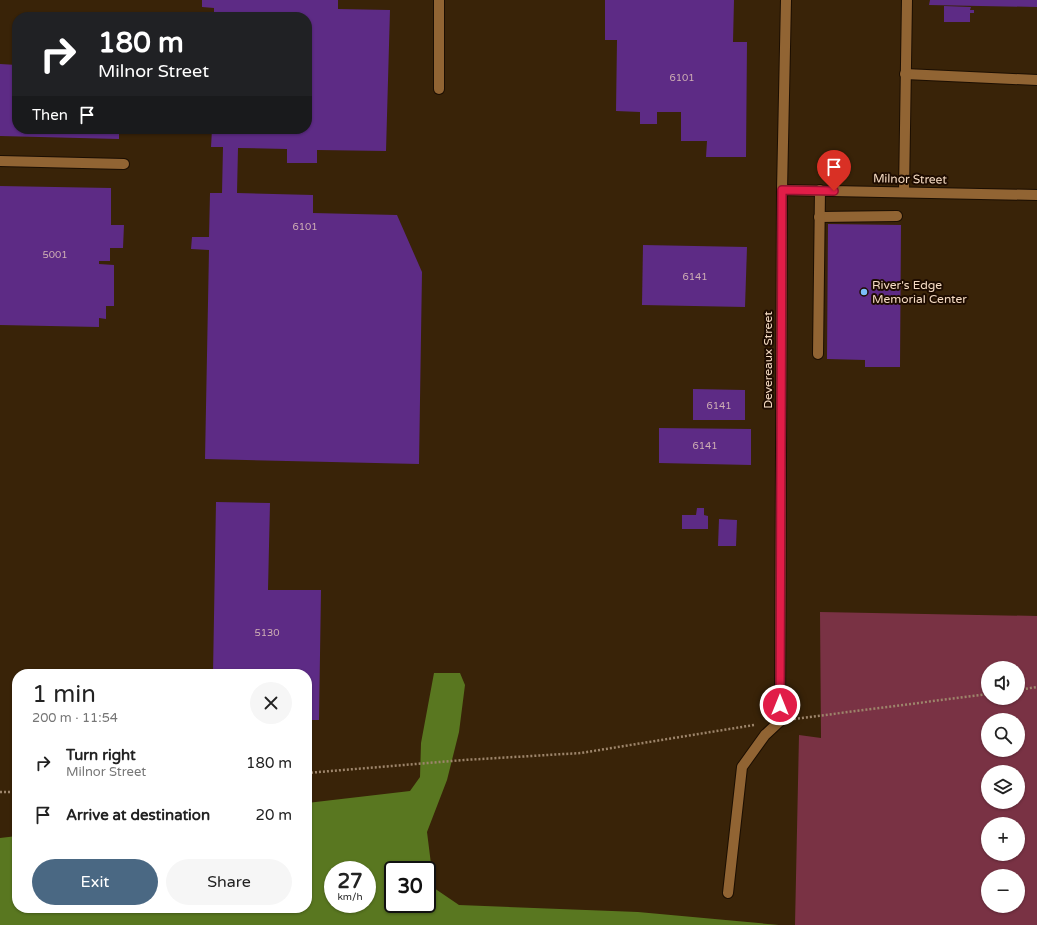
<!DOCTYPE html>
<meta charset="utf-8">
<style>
body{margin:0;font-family:"Varela Round",sans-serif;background:#f6f6f6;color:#222;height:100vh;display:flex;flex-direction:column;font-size:15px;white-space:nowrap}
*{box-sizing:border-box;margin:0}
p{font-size:13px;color:#767676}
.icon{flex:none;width:22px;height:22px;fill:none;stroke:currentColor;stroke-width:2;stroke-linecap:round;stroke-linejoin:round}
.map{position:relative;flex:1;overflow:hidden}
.details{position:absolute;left:12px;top:669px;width:300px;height:244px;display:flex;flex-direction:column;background:#fff;border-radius:16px;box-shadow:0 1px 3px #0004}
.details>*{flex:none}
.guide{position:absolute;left:12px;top:12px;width:300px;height:122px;border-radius:16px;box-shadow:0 1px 3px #0004;background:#202124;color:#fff;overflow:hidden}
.controls{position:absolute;left:981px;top:661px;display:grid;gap:8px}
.controls a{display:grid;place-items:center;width:44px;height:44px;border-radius:50%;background:#fff;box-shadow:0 1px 3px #0004;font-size:20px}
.speed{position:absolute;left:324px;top:861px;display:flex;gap:8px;font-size:20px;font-weight:700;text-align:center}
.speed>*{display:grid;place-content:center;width:52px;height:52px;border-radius:50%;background:#fff;box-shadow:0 1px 3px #0004;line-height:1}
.speed small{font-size:10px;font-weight:400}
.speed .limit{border:2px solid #111;border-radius:6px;background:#fff;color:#111}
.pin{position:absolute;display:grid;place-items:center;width:34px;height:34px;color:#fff;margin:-41px -17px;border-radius:50% 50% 50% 0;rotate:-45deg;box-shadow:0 0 4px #0007}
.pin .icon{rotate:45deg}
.me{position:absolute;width:44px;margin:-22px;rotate:0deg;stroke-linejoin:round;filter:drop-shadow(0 0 3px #0008)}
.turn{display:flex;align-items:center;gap:14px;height:84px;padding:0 20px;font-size:18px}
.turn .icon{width:52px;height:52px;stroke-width:2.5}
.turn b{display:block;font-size:28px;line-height:34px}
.then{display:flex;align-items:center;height:38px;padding:0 20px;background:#0003;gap:8px;font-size:15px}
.round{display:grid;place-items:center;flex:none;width:42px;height:42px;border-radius:21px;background:#f6f6f6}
.summary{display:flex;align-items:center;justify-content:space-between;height:68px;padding:0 20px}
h1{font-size:24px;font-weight:600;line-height:30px}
.action{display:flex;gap:8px;margin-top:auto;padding:8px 20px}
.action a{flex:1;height:46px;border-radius:24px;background:#4a6883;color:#fff;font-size:16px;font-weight:600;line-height:46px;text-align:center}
.action a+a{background:#f6f6f6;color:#222}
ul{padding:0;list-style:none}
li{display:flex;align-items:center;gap:12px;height:52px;padding:0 20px}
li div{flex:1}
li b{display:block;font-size:15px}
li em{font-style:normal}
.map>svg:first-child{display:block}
.green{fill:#793244;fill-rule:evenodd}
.water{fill:#597720;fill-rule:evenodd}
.building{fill:#5d2b85}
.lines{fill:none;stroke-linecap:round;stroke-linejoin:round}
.lane-casing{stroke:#1b0e02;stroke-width:12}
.street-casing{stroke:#1b0e02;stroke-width:12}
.path{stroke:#9d856b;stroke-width:2.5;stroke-dasharray:2 2;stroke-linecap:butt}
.lane{stroke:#916433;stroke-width:10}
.street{stroke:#916433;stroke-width:10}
.route-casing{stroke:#92132f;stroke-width:10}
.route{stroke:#e11d48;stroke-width:7}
.poi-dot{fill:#7cbef9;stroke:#1e0c00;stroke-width:1.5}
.labels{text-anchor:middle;stroke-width:4;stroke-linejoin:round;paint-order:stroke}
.number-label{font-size:10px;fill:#cfafb4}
.street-label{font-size:12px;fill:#f5dbc3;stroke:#1e0c00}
.poi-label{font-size:12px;fill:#f5dbc3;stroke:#1e0c00;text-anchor:start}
</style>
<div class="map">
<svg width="1037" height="925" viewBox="0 0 1037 925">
<rect width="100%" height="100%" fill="#392308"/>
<!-- green -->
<path class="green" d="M 820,612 L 1037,616 L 1037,925 L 795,925 L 799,735 L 821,738 ZM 988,668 L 1018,668 L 1018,698 L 988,698 ZM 988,720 L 1018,720 L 1018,750 L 988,750 ZM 988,772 L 1018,772 L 1018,802 L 988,802 ZM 988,824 L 1018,824 L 1018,854 L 988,854 ZM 988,876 L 1018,876 L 1018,906 L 988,906 Z"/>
<!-- water -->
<path class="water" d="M 434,673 L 460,673 L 465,685 L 459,732 L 447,780 L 427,832 L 434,888 L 459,905 L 638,912 L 779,925 L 0,925 L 0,838 L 17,836 L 17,908 L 307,908 L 307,803 L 410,791 L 420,777 L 421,743 ZM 333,870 L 367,870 L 367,904 L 333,904 ZM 393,870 L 427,870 L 427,904 L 393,904 Z"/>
<!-- building -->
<g class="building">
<path d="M 202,0 L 338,0 L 338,9 L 390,10 L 386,151 L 317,150 L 317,163 L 287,163 L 287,149 L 238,148 L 237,193 L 313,195 L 313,213 L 397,215 L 422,272 L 419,464 L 205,459 L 209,250 L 191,249 L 192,237 L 209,237 L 210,193 L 222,193 L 223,147 L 211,147 L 212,129 L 307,129 L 307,17 L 214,17 L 214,8 L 202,7 Z"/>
<path d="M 605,0 L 734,0 L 733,42 L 747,42 L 746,157 L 706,157 L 707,141 L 681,141 L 681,112 L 657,112 L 657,124 L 640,124 L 640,112 L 616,111 L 617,40 L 605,40 Z"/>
<path d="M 930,0 L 1037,0 L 1037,7 L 929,5 Z"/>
<path d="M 944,6 L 971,7 L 970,10 L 974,10 L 974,13 L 970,13 L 970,22 L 944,22 Z"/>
<path d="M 0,64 L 17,65 L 17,129 L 119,129 L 119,139 L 0,136 Z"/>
<path d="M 0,186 L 111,188 L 111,225 L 124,225 L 123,248 L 110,248 L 110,261 L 99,261 L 99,264 L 114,265 L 114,306 L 106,306 L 106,319 L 99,318 L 99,327 L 0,325 Z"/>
<path d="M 828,224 L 901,225 L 900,367 L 865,367 L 865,360 L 827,359 Z"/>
<path d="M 643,245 L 747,247 L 745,307 L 642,305 Z"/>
<path d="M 693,389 L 745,390 L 745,420 L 693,420 Z"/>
<path d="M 659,428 L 751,429 L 751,465 L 659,463 Z"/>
<path d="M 216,502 L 270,503 L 268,590 L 321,590 L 319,720 L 307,720 L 307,674 L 213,674 Z"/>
<path d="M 697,508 L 704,508 L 704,515 L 708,516 L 708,529 L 682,529 L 682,515 L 696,515 Z"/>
<path d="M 719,519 L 737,520 L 736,546 L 718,546 Z"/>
</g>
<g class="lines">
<defs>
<g id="lane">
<path d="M 905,74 L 1037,80"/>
<path d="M 439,89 L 439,0"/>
<path d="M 0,161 L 124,164"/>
<path d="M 904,192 L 907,0"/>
<path d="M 819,217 L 897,216"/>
<path d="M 818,354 L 820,190"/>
<path d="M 728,893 L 742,767 L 765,735 L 780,721"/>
</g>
<g id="street">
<path d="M 782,190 L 1037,195"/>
<path d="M 780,721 L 782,190 L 786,0"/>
</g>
</defs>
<!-- lane casing -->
<use href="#lane" class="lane-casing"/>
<!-- street casing -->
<use href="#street" class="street-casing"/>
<!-- path -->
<g class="path">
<path d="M 1018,690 L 1037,687"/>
<path d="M 794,719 L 988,694"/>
<path d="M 307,773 L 464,760 L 581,753 L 754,725"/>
<path d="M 0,792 L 17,792"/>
</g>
<!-- lane -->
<use href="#lane" class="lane"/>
<!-- street -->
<use href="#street" class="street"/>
</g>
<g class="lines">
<defs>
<path id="route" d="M 780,705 L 782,190 L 834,191"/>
</defs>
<!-- route casing -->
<use href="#route" class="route-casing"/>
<!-- route -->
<use href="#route" class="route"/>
</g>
<!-- markers -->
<circle class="poi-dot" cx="864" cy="292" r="4"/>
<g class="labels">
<!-- number labels -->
<g class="number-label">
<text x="682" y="81">6101</text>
<text x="305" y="230">6101</text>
<text x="55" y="258">5001</text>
<text x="695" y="280">6141</text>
<text x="719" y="409">6141</text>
<text x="705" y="449">6141</text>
<text x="267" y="636">5130</text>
</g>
<!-- street labels -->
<g class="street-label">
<text transform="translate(910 179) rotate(1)" y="4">Milnor Street</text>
<text transform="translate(768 360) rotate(-90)" y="4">Devereaux Street</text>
</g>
<!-- poi labels -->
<g class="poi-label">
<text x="872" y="289">River's Edge<tspan x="872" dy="14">Memorial Center</tspan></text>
</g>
</g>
</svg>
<div class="controls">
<a><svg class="icon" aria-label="sound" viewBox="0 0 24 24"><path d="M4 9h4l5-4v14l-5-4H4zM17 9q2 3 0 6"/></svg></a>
<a><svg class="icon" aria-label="search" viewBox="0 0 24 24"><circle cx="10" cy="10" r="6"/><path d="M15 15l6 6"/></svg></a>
<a><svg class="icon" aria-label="layers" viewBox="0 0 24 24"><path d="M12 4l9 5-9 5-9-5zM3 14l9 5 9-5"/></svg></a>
<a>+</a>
<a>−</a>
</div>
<div class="speed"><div>27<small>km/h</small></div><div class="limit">30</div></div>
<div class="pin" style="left:834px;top:191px;background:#d93025"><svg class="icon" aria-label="arrive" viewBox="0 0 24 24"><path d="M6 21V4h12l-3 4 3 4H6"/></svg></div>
<svg class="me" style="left:780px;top:705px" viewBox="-20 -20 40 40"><circle r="17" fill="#e11d48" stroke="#fff" stroke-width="3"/><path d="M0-11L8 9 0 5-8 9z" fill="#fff"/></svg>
<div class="guide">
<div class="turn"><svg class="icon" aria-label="right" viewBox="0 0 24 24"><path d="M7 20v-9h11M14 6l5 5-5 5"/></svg><div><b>180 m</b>Milnor Street</div></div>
<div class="then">Then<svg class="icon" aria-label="arrive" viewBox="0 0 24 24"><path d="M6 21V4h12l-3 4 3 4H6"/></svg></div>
</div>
<section class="details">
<div class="summary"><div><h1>1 min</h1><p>200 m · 11:54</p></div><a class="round"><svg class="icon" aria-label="close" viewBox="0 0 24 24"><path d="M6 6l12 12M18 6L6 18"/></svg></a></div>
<ul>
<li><svg class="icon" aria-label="right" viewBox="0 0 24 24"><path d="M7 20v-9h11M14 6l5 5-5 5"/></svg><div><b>Turn right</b><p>Milnor Street</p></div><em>180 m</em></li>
<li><svg class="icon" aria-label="arrive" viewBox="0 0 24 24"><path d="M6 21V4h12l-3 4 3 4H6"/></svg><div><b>Arrive at destination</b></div><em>20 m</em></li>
</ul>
<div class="action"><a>Exit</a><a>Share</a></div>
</section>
</div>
